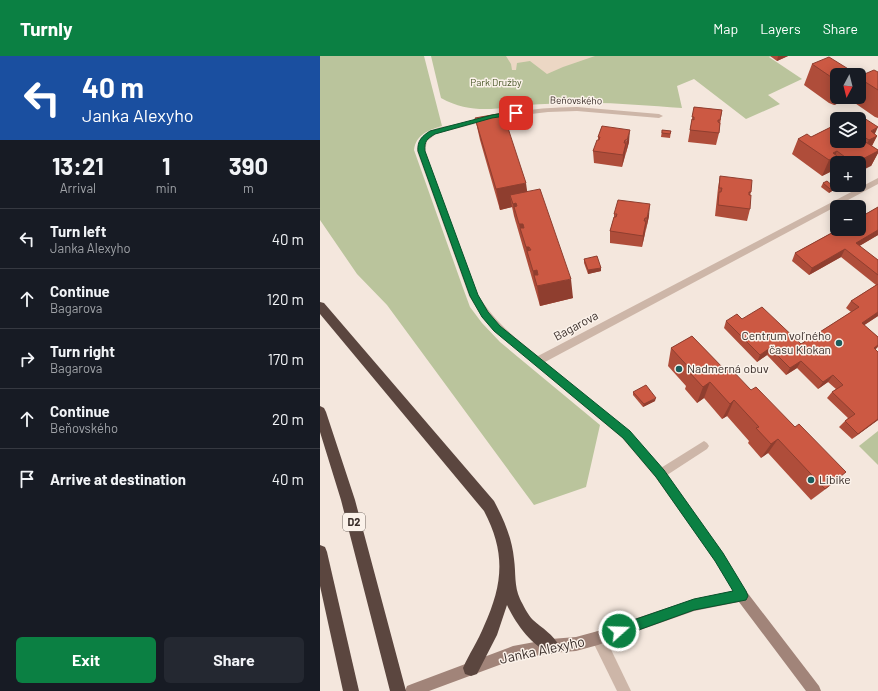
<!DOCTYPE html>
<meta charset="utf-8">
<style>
body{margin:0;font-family:Barlow,sans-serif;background:#242831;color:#f1f3f6;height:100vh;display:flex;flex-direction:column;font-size:15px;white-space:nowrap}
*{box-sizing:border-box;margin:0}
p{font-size:13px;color:#9ea1a6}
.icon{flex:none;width:22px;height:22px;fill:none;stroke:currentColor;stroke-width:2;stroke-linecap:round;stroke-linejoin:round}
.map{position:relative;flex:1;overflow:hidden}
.details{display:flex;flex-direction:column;background:#171b24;width:320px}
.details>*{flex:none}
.hud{background:#1a4fa0;color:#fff;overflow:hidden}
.needle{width:26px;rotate:187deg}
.controls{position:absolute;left:510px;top:12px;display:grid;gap:8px}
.controls a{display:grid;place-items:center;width:36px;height:36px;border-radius:6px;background:#171b24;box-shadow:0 2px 10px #0003;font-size:20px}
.pin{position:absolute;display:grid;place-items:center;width:34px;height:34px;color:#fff;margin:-17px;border-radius:8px;box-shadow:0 2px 6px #0006}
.me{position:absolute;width:44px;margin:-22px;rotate:70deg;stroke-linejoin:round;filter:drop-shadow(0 0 3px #0008)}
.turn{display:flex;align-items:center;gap:14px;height:84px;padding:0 16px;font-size:18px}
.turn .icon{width:52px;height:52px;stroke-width:2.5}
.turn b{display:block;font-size:28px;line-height:34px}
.eta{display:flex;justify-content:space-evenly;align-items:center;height:68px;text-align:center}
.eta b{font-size:24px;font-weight:700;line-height:28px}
.action{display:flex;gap:8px;margin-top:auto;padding:8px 16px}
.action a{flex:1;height:46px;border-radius:6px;background:#0b8043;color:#fff;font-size:16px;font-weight:700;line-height:46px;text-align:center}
.action a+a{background:#242831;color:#f1f3f6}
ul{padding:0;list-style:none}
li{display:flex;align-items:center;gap:12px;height:60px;padding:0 16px;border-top:1px solid #363941}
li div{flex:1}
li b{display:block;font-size:15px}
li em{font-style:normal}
header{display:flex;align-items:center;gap:24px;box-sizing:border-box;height:56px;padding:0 20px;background:#0b8043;color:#fff}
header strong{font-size:19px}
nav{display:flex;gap:22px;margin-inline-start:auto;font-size:14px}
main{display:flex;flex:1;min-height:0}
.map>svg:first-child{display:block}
.green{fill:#bac49c}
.plaza{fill:#ecd7c4}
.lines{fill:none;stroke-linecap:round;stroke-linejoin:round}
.lane{fill:#cdb6a8;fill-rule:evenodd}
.street{fill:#cdb6a8;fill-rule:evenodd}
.secondary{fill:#a18479;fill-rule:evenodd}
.highway{fill:#5b463f;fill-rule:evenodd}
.wall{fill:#af4d3a}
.shaded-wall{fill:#8f3e2f}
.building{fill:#cc5943;stroke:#8f3e2f}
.route{fill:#0b8043;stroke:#07532c}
.poi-dot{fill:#1c5d5c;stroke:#fbf2ea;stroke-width:1.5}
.labels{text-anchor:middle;stroke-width:3;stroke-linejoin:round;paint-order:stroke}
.far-park-label{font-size:10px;fill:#4c592b;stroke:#fbf2ea}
.far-street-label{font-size:10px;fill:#392d29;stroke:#fbf2ea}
.shield{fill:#fbf2ea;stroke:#736863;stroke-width:1}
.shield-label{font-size:11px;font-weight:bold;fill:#392d29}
.street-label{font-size:12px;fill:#392d29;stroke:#fbf2ea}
.poi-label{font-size:12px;fill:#392d29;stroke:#fbf2ea;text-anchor:start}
.near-street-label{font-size:14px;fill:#392d29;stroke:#fbf2ea}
</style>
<header>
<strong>Turnly</strong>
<nav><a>Map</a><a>Layers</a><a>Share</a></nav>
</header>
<main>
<section class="details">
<div class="hud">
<div class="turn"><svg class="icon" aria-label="left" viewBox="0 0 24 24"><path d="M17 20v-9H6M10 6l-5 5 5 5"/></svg><div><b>40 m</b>Janka Alexyho</div></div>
</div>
<div class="eta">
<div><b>13:21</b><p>Arrival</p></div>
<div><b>1</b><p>min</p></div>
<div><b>390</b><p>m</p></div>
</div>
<ul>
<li><svg class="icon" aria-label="left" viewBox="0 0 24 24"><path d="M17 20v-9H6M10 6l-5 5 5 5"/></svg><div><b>Turn left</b><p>Janka Alexyho</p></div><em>40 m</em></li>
<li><svg class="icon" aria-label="ahead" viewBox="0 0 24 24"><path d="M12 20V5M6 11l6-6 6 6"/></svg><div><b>Continue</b><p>Bagarova</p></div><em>120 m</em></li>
<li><svg class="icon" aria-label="right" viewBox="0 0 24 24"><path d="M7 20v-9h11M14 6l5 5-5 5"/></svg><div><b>Turn right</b><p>Bagarova</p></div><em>170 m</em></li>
<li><svg class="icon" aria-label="ahead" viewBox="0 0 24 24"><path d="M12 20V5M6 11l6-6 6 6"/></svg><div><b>Continue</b><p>Beňovského</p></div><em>20 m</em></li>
<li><svg class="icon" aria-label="arrive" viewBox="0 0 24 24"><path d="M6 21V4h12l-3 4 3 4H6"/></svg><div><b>Arrive at destination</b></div><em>40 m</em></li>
</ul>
<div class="action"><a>Exit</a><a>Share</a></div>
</section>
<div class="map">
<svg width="558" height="635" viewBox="0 0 558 635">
<rect width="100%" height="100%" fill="#f4e7dd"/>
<!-- green -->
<g class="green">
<path d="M 0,0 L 104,0 L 122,70 C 109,74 96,78 94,94 L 143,232 L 150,251 L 162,267 L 180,286 L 280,369 L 266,431 L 214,449 L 67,249 L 37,218 L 0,164 Z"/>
<path d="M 111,0 L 451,0 L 449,1 L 482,23 L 448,39 L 460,48 L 426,63 L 374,23 L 357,30 L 362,52 C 327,50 291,46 255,47 C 239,47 223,48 207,49 C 175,53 150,58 121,42 Z"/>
<path d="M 558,375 L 558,409 L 539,390 Z"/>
</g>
<!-- plaza -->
<path class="plaza" d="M 186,0 L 275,0 L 243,11 L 227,18 L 210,5 L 197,7 L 196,14 L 192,14 L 191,8 Z"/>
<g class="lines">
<!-- lane -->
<path class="lane" d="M 384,385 L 387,387 L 389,390 L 387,393 L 344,421 L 340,423 L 336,421 L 335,418 L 336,415 Z"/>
<!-- street -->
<g class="street">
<path d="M 257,51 L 339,58 L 343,60 L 339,62 L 257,55 L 228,56 L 194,60 L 162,66 L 116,78 L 107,85 L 105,95 L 158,239 C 175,266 193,280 218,300 L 558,122 L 558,128 L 225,306 L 310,376 L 344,414 L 403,497 L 426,535 L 428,539 L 426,543 L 422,545 L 418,543 L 395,505 L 336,422 L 302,382 L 174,275 L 162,261 L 149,240 L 97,95 C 98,87 102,80 110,75 C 117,71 128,70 136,68 C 176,58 216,51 257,51 Z"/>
<path d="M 278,575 L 283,577 L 311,635 L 297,635 L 271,582 L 273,577 Z"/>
</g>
<!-- secondary -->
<path class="secondary" d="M 422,533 L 426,535 L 499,630 L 501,635 L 486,635 L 419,546 L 374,555 L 278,589 L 256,595 L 231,597 L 193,604 L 109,635 L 85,635 L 87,630 L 92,628 L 193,590 L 231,583 L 256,581 L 278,575 L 374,543 Z"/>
<!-- highway -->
<g class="highway">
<path d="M 0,246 L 4,247 L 174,445 C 184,464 192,482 194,503 C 196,517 194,530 200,543 C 203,549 208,559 213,564 C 222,572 234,579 239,590 L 237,596 L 231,598 C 211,589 196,568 187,549 L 177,579 L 157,618 L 151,620 L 145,618 L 143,612 C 149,598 158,585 164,570 C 183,528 186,497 164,455 L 0,258 Z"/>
<path d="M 0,350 L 4,352 L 6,356 L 35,444 L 86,635 L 70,635 L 21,444 L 0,376 Z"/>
<path d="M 0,489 L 5,491 L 7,496 L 39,635 L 23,635 L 0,530 Z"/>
</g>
</g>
<!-- wall -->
<g class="wall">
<path d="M 450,0 L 468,0 L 457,5 Z"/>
<path d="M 492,8 L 517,19 L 517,41 L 539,41 L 539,20 L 540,20 L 558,16 L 558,62 L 555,61 L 529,43 L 514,49 L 509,47 L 484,29 Z"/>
<path d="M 374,51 L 402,54 L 399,77 L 396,89 L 368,86 Z"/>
<path d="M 155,62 L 207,135 L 253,242 L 220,250 L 194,160 L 192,151 L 180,154 L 160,84 Z"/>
<path d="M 539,64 L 557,80 L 552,90 L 558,94 L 558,97 L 551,110 L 539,107 L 517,107 L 517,116 L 512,112 L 510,116 L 502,120 L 472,98 L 478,83 L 491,81 L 515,69 L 517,65 L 517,85 Z"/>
<path d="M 282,70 L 309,86 L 306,97 L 302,111 L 274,107 L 273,95 L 278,84 L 278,81 Z"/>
<path d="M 342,74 L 351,75 L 350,82 L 341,81 Z"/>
<path d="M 400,120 L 431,136 L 430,139 L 430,153 L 427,165 L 395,160 L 398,132 Z"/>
<path d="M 503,127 L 514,131 L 512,135 L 509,137 L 501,131 Z"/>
<path d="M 558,151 L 558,179 L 539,190 L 558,204 L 558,260 L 544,269 L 558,281 L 558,291 L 555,293 L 558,296 L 558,364 L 532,383 L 519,371 L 528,362 L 507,342 L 512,336 L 516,333 L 508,326 L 498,333 L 477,312 L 466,319 L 447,299 L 437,306 L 404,272 L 406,265 L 422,263 L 481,288 L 531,256 L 526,252 L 531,245 L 556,229 L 521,201 L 489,219 L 472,205 L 475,197 Z"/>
<path d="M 294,158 L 329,160 L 322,191 L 290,187 L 290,175 L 294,161 Z"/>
<path d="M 264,203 L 281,212 L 281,215 L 268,218 L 264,207 Z"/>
<path d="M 372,280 L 512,428 L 491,444 L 448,397 L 441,402 L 428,387 L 429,385 L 407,360 L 402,363 L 384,342 L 377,347 L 365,333 L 366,330 L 348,310 L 351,292 Z"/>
<path d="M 313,336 L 335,345 L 323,351 L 313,339 Z"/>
</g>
<!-- shaded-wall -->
<g class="shaded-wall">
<path d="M 458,0 L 468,0 L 457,5 Z"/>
<path d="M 518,41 L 529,41 L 529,43 L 514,49 Z"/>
<path d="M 558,71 L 553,82 L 557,80 L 549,95 L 541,99 L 549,84 L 551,75 Z"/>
<path d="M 310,74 L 309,86 L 306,97 L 307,84 Z"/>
<path d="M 305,84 L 304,93 L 306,87 L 305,99 L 302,111 L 303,99 Z"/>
<path d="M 517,95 L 514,102 L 517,100 L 510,116 L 502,120 L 509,104 L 513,97 Z"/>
<path d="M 558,95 L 558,97 L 551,110 L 539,116 L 539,107 L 535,107 Z"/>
<path d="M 206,127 L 209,148 L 196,147 L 200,168 L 194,151 L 196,168 L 193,148 L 190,139 L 192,151 L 180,154 L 176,133 Z"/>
<path d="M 514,131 L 512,135 L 509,137 L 510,133 Z"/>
<path d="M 330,148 L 329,160 L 326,174 L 327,162 Z"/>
<path d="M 326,165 L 325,177 L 322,191 L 323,180 Z"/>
<path d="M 199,168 L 203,168 L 206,188 L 200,172 L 203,189 Z"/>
<path d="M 558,174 L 558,179 L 531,195 L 536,187 Z"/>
<path d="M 206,191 L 209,191 L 213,211 L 207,195 L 209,211 Z"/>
<path d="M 525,193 L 521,201 L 489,219 L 492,212 Z"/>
<path d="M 281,212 L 281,215 L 268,218 L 268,214 Z"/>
<path d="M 217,214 L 219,230 L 251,223 L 253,242 L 220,250 L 217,230 L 214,219 L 216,235 L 213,215 Z"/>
<path d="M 558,256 L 558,260 L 537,274 L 542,267 Z"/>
<path d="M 558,289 L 557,292 L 548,299 L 554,292 Z"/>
<path d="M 450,292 L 447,299 L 437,306 L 440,299 Z"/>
<path d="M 481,305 L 477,312 L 466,319 L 470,312 Z"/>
<path d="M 513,319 L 508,326 L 498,333 L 503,326 Z"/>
<path d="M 390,326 L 384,342 L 377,347 L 383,331 Z"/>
<path d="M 336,342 L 335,345 L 323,351 L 324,348 Z"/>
<path d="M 414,344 L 407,360 L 402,363 L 410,348 Z"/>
<path d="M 558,363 L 558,364 L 532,383 L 538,378 Z"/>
<path d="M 458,383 L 448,397 L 441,402 L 451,388 Z"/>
<path d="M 526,416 L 512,428 L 491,444 L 505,433 Z"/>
</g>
<!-- building -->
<g class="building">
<path d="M 509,1 L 538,19 L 517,19 L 517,25 L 492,8 Z"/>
<path d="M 554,14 L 558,16 L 558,34 L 539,22 L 539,20 L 540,20 Z"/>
<path d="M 374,51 L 402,54 L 400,64 L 398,64 L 398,66 L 400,67 L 399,77 L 370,74 L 372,63 L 374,64 L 374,61 L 372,61 Z"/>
<path d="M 183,57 L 206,127 L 176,133 L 155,62 Z"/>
<path d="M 526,59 L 532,63 L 518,63 Z"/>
<path d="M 544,62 L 558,71 L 551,75 L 557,80 L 549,84 L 544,81 L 541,83 L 558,94 L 558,95 L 535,107 L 533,107 L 517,95 L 513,97 L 517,100 L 509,104 L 478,83 L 487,78 L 491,81 L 517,68 L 517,85 L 539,85 L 539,64 Z"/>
<path d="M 282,70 L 310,74 L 307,84 L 305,84 L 304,87 L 306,87 L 303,99 L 273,95 L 277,84 L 279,84 L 280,81 L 278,81 Z"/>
<path d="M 342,74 L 351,75 L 350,78 L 342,77 Z"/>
<path d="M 400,120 L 432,124 L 431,136 L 429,136 L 429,139 L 431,139 L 430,153 L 398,149 L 399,136 L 401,136 L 402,132 L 399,132 Z"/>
<path d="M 507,125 L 514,131 L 510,133 L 503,127 Z"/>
<path d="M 220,133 L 251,223 L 217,230 L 214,219 L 218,219 L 217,214 L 213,215 L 207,195 L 211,194 L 209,191 L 206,191 L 200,172 L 204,172 L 203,168 L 199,168 L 194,151 L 197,150 L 196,147 L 193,148 L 190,139 Z"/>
<path d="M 298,144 L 330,148 L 327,162 L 325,162 L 324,165 L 326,165 L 323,180 L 290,175 L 294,161 L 296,161 L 297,158 L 294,158 Z"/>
<path d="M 558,151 L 558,174 L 536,187 L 558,204 L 558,219 L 525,193 L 492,212 L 475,197 L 519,173 L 539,173 L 539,162 Z"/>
<path d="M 277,200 L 281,212 L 268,214 L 264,203 Z"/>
<path d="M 558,228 L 558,256 L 542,267 L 558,281 L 558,289 L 554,292 L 558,296 L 558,363 L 538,378 L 525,365 L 535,358 L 512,336 L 523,329 L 513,319 L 503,326 L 481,305 L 470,312 L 450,292 L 440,299 L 406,265 L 417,258 L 422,263 L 442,251 L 481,288 L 539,251 L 531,245 Z"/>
<path d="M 372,280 L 406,315 L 410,312 L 431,334 L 436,331 L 475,371 L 479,368 L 526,416 L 505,433 L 458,383 L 451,388 L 436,372 L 439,371 L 414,344 L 410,348 L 390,326 L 383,331 L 370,317 L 372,315 L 351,292 Z"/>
<path d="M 326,329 L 336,342 L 324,348 L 313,336 Z"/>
</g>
<!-- route -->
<path class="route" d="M 196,55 L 199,57 L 198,58 L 172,62 L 115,78 C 107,83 104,85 105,95 L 158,239 L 168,256 L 180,270 L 310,375 L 344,414 L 403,497 L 426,535 L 428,540 L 426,544 L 374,554 L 299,581 L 295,579 L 293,575 L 295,571 L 299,569 L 374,543 L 413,535 L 395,505 L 336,421 L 303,382 L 174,275 L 162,261 L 150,240 L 98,95 C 97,85 102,80 110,75 L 172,59 Z"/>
<!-- markers -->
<g class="poi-dot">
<circle cx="519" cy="287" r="4"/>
<circle cx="359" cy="313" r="4"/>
<circle cx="491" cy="424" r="4"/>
</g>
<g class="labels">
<!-- far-park labels -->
<g class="far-park-label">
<text x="176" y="30">Park Družby</text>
</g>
<!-- far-street labels -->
<g class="far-street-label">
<text transform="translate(256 44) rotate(1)" y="4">Beňovského</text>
</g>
<!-- shield labels -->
<rect class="shield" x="23" y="457" width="22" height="18" rx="3"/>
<g class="shield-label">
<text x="34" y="470">D2</text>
</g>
<!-- street labels -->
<g class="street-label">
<text transform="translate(256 270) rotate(-28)" y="4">Bagarova</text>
</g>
<!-- poi labels -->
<g class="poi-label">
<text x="511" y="284" text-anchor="end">Centrum voľného<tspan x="511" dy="14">času Klokan</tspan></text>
<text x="367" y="317">Nadmerná obuv</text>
<text x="499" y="428">Libike</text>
</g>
<!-- near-street labels -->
<g class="near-street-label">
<text transform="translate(222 594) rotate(-12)" y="5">Janka Alexyho</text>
</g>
</g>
</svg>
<div class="controls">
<a><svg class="needle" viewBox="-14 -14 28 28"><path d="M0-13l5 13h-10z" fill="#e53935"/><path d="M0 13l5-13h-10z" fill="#9ea1a6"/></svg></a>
<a><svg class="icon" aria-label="layers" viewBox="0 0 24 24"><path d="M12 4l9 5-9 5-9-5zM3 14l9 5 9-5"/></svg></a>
<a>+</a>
<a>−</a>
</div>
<div class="pin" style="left:196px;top:57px;background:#d93025"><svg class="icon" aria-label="arrive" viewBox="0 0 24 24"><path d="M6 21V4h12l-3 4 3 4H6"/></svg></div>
<svg class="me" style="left:299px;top:575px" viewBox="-20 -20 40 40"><circle r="17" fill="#0b8043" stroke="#fff" stroke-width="3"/><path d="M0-11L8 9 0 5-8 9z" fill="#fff"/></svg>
</div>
</main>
